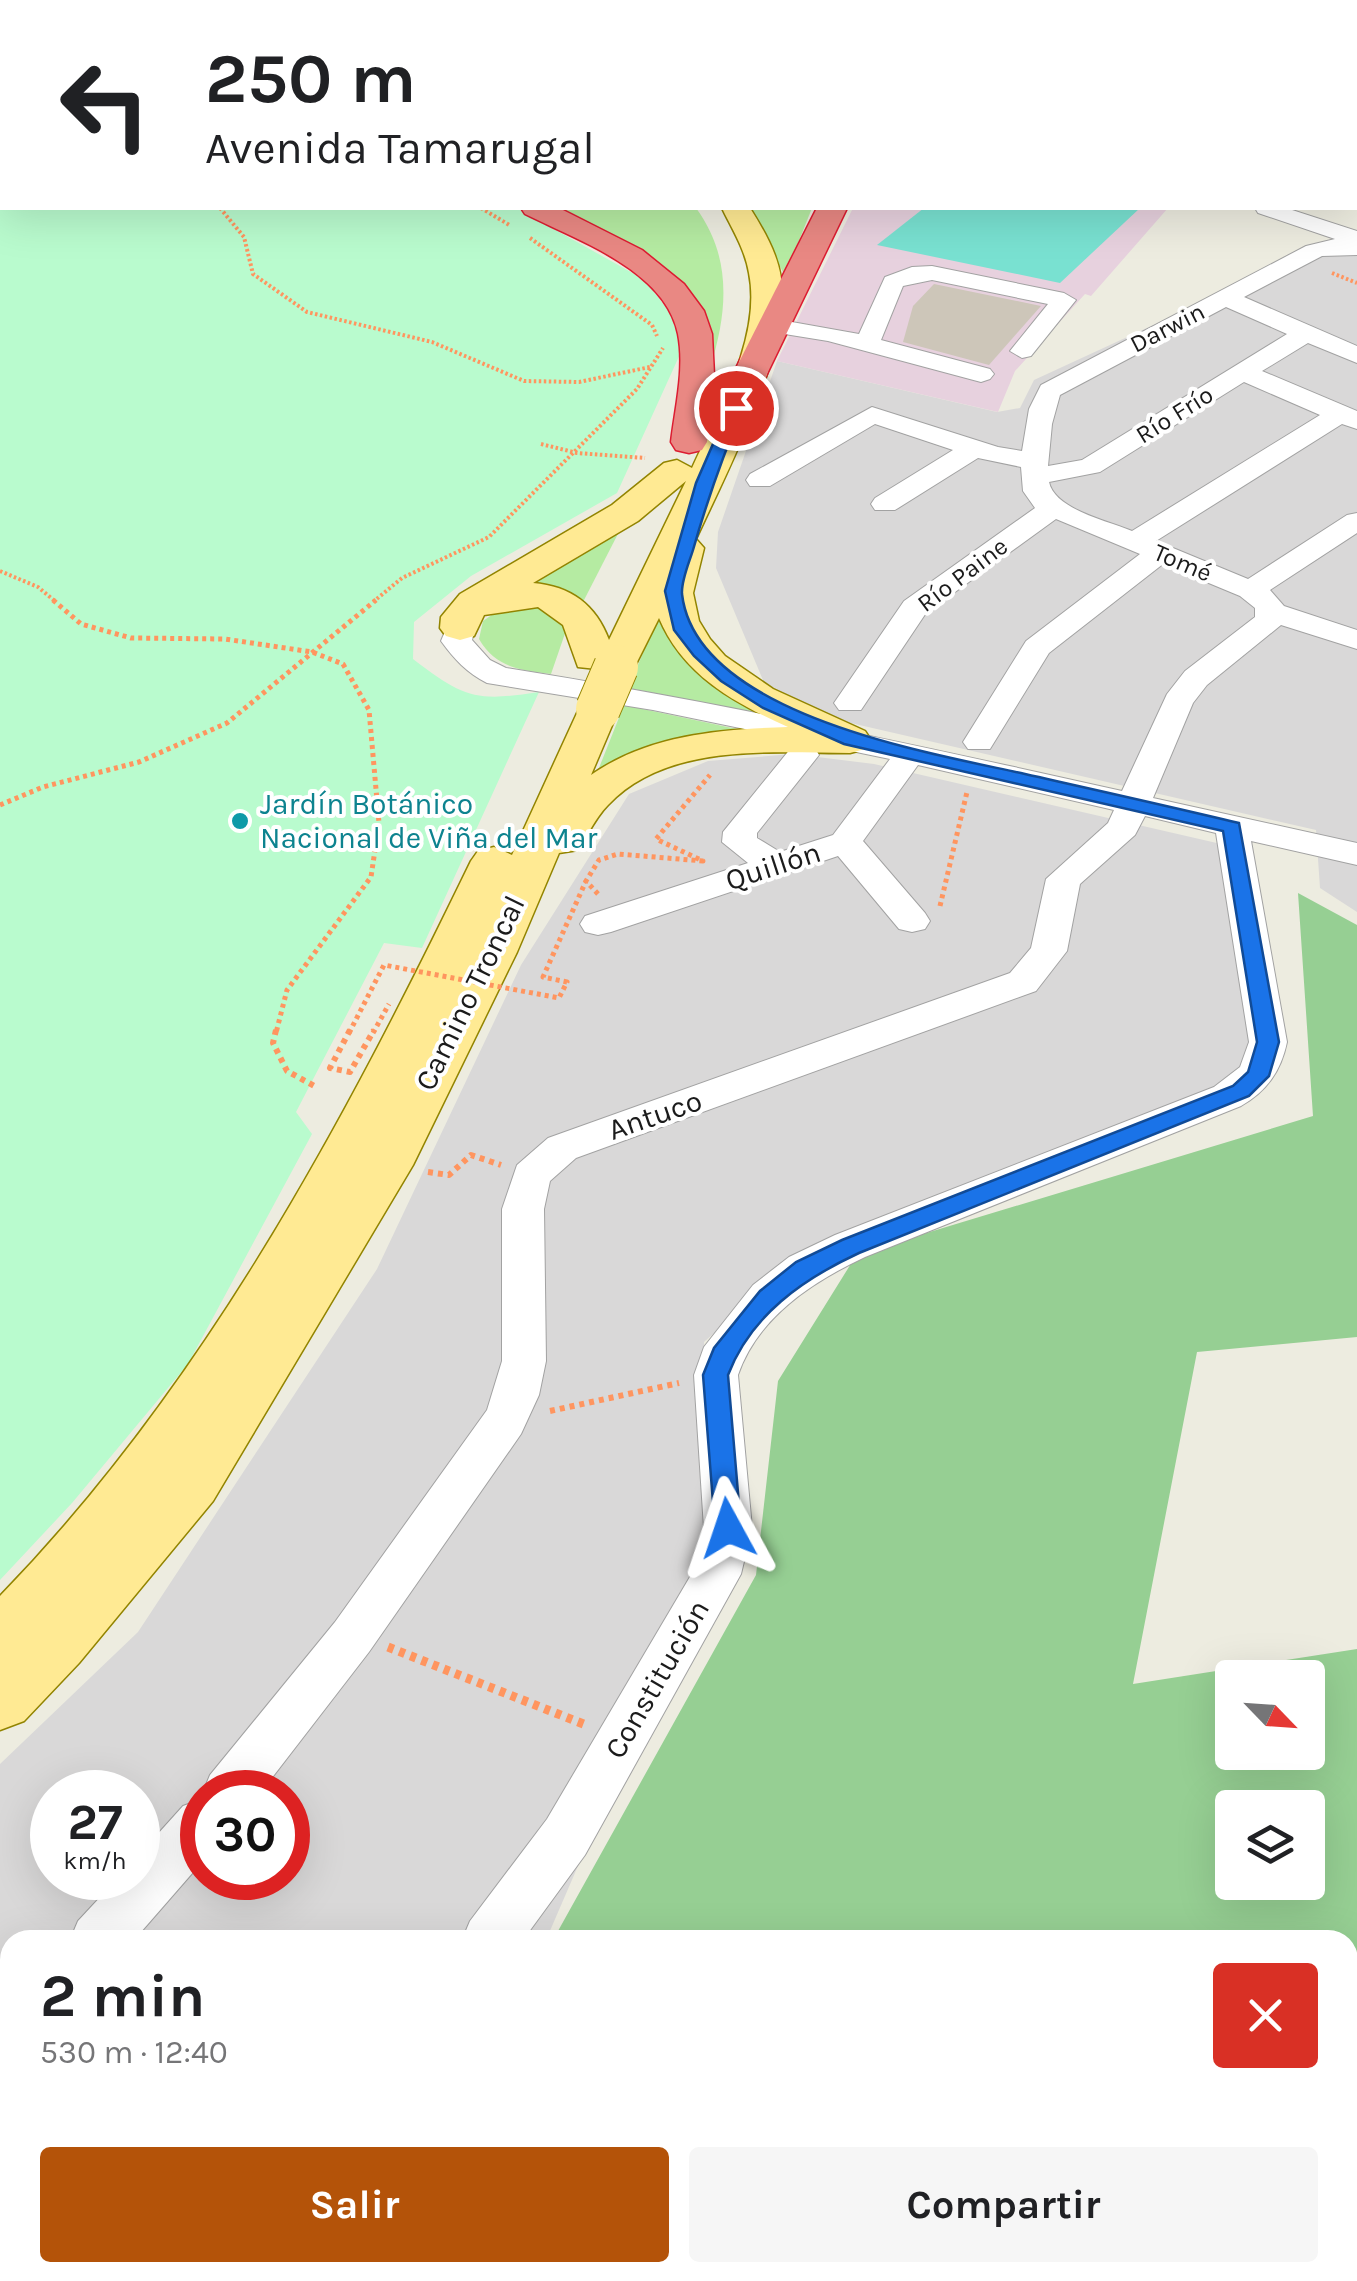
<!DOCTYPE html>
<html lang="es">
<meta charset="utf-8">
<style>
body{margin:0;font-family:Karla,sans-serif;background:#f6f6f6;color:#202124;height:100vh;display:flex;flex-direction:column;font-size:38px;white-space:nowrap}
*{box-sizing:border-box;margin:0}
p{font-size:32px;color:#757577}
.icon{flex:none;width:55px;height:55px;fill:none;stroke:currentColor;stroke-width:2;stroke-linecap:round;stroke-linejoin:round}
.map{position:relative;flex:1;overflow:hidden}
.side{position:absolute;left:0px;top:1930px;width:1358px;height:352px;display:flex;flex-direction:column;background:#fff;border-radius:30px 30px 0 0;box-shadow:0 10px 40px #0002}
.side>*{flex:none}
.guide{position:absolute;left:0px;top:0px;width:1358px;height:210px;box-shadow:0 10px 40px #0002;background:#fff;color:#202124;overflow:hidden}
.needle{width:65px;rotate:115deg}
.fabs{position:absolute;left:1215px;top:1660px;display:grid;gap:20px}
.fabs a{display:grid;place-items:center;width:110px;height:110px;border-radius:10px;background:#fff;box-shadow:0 10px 40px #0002;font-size:50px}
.speed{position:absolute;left:30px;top:1770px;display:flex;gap:20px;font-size:50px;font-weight:700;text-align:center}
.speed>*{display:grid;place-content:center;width:130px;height:130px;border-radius:50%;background:#fff;box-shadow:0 10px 40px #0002;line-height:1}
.speed small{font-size:25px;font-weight:400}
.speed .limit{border:15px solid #d22;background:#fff;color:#111}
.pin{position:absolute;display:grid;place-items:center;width:85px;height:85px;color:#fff;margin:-42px;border:5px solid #fff;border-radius:50%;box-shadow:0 2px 10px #0007}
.me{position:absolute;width:110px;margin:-55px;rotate:355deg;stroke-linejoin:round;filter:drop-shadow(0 0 8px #0008)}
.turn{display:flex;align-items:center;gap:35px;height:210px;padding:0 40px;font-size:45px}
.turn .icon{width:130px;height:130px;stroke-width:2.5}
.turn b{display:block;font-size:70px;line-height:85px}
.round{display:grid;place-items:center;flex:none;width:105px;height:105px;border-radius:10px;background:#f6f6f6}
.overview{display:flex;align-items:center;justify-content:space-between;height:170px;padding:0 40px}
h1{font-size:60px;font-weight:700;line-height:75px}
.cta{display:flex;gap:20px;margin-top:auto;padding:20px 40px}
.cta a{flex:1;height:115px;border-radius:10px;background:#b45309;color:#fff;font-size:40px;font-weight:700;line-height:115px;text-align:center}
.cta a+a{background:#f6f6f6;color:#202124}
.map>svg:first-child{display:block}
.residential{fill:#d9d8d8;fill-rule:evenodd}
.industrial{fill:#e7d1de}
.grass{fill:#b5eba2}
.forest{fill:#96cf93;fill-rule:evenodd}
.park{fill:#b9fbce}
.pitch{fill:#79e1d1}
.building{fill:#cdc6b9}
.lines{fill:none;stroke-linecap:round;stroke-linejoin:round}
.minor-casing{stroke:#a2a2a2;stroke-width:2}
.major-casing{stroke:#928400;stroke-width:3}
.highway-casing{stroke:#dc1c31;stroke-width:3}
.path-far3{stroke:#ff955f;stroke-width:4;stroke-dasharray:2.5 2.5;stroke-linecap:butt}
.path-far2{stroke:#ff955f;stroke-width:5;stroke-dasharray:4 4;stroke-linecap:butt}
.path-far1{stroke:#ff955f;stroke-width:6;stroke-dasharray:5 5;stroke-linecap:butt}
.path{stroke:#ff955f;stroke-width:9;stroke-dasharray:6 6;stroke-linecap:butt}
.minor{fill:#fff;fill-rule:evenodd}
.major{fill:#ffea93;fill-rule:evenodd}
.highway{fill:#e98883;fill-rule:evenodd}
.major-bridge-casing{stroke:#928400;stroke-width:46;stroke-linecap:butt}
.path-bridge-far1{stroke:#ff955f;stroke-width:5;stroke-dasharray:4 4;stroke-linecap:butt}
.path-bridge{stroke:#ff955f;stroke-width:6;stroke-dasharray:5 5;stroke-linecap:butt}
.major-bridge{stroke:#ffea93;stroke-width:44}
.route{fill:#1a73e8;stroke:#114b97;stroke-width:2.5}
.culture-dot{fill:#0f9aa8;stroke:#fff;stroke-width:4}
.labels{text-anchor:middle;stroke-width:8;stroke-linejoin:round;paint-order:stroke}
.far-street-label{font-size:25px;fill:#1b1b1b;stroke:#fff}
.culture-label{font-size:30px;fill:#0d838f;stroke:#fff;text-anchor:start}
.street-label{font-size:30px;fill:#1b1b1b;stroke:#fff}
</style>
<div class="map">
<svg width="1357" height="2281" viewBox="0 0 1357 2281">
<rect width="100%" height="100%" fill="#edece0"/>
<!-- residential -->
<g class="residential">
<path d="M 675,0 L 1290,0 L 1292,2 L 677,2 Z"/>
<path d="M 1357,231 L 1357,912 L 1320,888 L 1316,830 L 829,718 L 765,685 L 716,568 L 718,532 L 777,361 L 997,412 L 1020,408 L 1034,380 Z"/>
<path d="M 793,754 L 874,764 L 1221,844 L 1256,1056 L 1191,1103 L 780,1275 L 704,1342 L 718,1528 L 699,1586 L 546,1940 L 10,1940 L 10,2272 L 554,2273 L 552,2281 L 0,2281 L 0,1764 L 138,1632 L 377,1269 L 521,965 L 629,794 L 708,761 ZM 52,1792 L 138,1792 L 138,1878 L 52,1878 ZM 202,1792 L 288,1792 L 288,1878 L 202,1878 Z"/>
</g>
<!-- industrial -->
<path class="industrial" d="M 853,208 L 1168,208 L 1091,296 L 1085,294 L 1015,371 L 998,412 L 777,361 Z"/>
<!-- grass -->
<g class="grass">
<path d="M 552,208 L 696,208 C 732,257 728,311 710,368 L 627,246 Z"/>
<path d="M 750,208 L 812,208 L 785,276 Z"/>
<path d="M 622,526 L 582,604 L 513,589 Z"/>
<path d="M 667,597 L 774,716 L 628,688 Z"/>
<path d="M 531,601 L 570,619 L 551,674 C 520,670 496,668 479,639 L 483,621 L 509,603 Z"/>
<path d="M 624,705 L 770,736 L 593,783 Z"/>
</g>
<!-- forest -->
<path class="forest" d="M 1298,893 L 1357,925 L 1357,1337 L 1197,1352 L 1133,1684 L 1357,1649 L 1357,2281 L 552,2281 L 554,2272 L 1348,2272 L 1348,1940 L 553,1940 L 756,1575 L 778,1381 L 857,1254 L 1313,1116 ZM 1232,1678 L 1308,1678 L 1308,1752 L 1232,1752 ZM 1232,1808 L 1308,1808 L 1308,1882 L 1232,1882 Z"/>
<!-- park -->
<path class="park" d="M 0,0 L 541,0 L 2,2 L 2,208 L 516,208 L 645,280 L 678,323 L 681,352 L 617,493 L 471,576 L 414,622 L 413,659 C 464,698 476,702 539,692 L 422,948 L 384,943 L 296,1112 L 312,1134 L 188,1364 L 72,1503 L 0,1580 Z"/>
<!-- pitch -->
<path class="pitch" d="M 924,208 L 1140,208 L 1060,283 L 877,245 Z"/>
<!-- building -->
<path class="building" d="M 934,284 L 1041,306 L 989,365 L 903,342 L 913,306 Z"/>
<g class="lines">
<defs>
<g id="minor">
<path d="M 657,0 L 676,0 L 677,2 L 659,2 Z"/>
<path d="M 799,0 L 818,0 L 819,2 L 801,2 Z"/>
<path d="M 1050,0 L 1070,0 L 1071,2 L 1052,2 Z"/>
<rect x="1242" y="0" width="18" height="2"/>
<path d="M 1309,0 L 1336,0 L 1337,2 L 1308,2 Z"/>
<rect x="1355" y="40" width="2" height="12"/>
<rect x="1355" y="122" width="2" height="12"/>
<rect x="1355" y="161" width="2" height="13"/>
<path d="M 1255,208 L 1286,208 L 1357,231 L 1357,255 L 1322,256 L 1244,297 L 1357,346 L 1357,363 L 1308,343 L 1262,371 L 1357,411 L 1357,429 L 1342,424 L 1156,541 L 1248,579 L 1347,515 L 1357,513 L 1357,533 L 1270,590 L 1284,606 L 1357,630 L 1357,649 L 1281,625 L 1207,685 L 1193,703 L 1153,798 L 1357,843 L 1357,865 L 1251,841 L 1287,1042 C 1281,1071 1267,1091 1241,1106 L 865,1257 C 812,1282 758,1317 738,1375 L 752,1528 L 741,1574 L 585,1855 L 523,1940 L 462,1940 L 470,1921 L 547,1819 L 694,1570 L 704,1528 L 694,1375 L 704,1347 L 753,1285 L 789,1257 L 835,1235 L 1214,1087 L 1240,1067 L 1249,1042 L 1216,833 L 1145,816 L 1135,835 L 1080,884 L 1067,951 L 1036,991 L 576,1158 L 550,1181 L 544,1209 L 546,1361 L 539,1395 L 521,1434 L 369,1652 L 261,1792 L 203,1792 L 210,1775 L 335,1622 L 487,1410 L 502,1361 L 502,1209 L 517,1165 L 548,1138 L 1010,973 L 1031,948 L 1046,879 L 1108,823 L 1114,810 L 918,765 L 863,841 L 925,913 L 930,921 L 925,929 L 912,932 L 899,929 L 838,856 L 611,932 L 598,935 L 585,932 L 580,924 L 585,916 L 748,863 L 722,842 L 723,832 L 791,748 L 815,748 L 819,755 L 757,833 L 757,838 L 780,852 L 833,835 L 890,759 L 653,710 L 487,683 C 467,673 454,659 441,641 L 449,622 L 471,622 L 475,628 L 472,640 L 490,660 L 506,668 C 713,701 917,745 1122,791 L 1167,694 L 1185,671 L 1255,617 L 1255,608 L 1240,596 L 1163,564 L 1049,653 L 990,749 L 968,749 L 963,742 L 1026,641 L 1140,554 L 1056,519 L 926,613 L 861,710 L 839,710 L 834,703 L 904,601 L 1035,508 L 1023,491 L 1021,467 L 978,458 L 895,510 L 875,510 L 871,504 L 875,498 L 953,450 L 875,424 L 770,486 L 750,486 L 746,480 L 750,474 L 872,407 L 998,447 L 1022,451 L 1029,409 L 1041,385 L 1306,246 L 1335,239 L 1258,213 ZM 1226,307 L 1287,334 L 1082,460 L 1048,466 L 1052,424 L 1060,395 ZM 1244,382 L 1320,415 L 1132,531 C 1109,521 1055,510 1049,482 L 1100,472 Z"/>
<path d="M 932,266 L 1064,293 L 1076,300 L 1031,356 L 1022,358 L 1010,351 L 1048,304 L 932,280 L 903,286 L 881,340 L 990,369 L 994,374 L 990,379 L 981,382 L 828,341 L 766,331 L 763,326 L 775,319 L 859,334 L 885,277 L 912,267 Z"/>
<path d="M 202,1799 L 202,1862 L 134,1940 L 70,1940 L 78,1921 L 118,1878 L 138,1878 L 138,1856 L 183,1806 Z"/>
<path d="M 10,1992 L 10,2053 L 0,2057 L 0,1996 Z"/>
</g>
<g id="major">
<path d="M 608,0 L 632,0 L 633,2 L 609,2 Z"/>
<path d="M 722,208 L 750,208 C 763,229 777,252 781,278 C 792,349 726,473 696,539 L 704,548 L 693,593 L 699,621 L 710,639 L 725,656 L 773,689 L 865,731 L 871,740 L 865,749 L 850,753 C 772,753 667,742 608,805 C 595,818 588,835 578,850 L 559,853 L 517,952 L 413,1165 L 213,1501 L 79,1663 L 24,1721 L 0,1730 L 0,1596 C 205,1385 344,1123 471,861 L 478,851 L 494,847 L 512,855 L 583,700 L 598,696 L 613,700 L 619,709 L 591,775 C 648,735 720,729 788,727 C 734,703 683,675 659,618 L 630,676 L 616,679 L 602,676 L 597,669 L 578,667 L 563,625 L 538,607 L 484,615 L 474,636 L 460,640 L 446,636 L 440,628 L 441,617 L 460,594 L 612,505 L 664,463 L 677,460 L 692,468 C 718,411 762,337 749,273 C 745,249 732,229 722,208 ZM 686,481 L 609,640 C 596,605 571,586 533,583 L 638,521 Z"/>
</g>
<g id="highway">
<path d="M 406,0 L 432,0 L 434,2 L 408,2 Z"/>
<path d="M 533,0 L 559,0 L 560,2 L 535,2 Z"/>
<path d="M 632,0 L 660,0 L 662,2 L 634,2 Z"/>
<rect x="1355" y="183" width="2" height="19"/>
<path d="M 521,208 L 559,208 L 642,250 L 684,284 L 704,311 L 712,334 L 714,375 L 707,442 L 702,450 L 689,453 L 676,450 L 671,442 C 675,408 685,369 678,334 C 665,270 577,240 525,214 Z"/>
<path d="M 817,208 L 847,208 L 765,378 L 760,385 L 748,388 L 736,385 L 731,378 Z"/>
</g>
</defs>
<!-- minor casing -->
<use href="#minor" class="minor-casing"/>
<!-- major casing -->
<use href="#major" class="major-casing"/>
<!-- highway casing -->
<use href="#highway" class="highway-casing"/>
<!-- path-far3 -->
<g class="path-far3">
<path d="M 220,208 L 244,237 L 253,274 L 307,312 L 432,342 L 524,381 L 579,382 L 650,367"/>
<path d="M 481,208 L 511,226"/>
<path d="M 530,238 L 652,325 L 657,336"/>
<path d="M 1332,273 L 1357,283"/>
<path d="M 541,444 L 577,453 L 645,458"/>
<path d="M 0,571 L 38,587 L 56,602"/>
<path d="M 373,602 L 402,578 L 489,537 L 637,389 L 663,348"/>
</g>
<!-- path-far2 -->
<g class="path-far2">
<path d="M 53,600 L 81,624 L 131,638 L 225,639 L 312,652 L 343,664 L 369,710 L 379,823 L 371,877 L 287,990 L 276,1033"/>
<path d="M 0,805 L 43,787 L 139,762 L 227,723 L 376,600"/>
<path d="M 598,894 L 586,881 L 599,860 L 618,854 L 703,861 L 656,839 L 710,775"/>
<path d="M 940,906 L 967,792"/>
</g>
<!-- path-far1 -->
<g class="path-far1">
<path d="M 276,1030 L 273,1043 L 287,1071 L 318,1088"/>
<path d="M 428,1172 L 449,1175 L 471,1155 L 501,1165"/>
<path d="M 550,1411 L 679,1383"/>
</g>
<!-- path -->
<path class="path" d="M 388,1647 L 586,1725"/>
<!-- minor -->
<use href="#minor" class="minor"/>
<!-- major -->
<use href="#major" class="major"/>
<!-- highway -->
<use href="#highway" class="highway"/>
<defs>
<path id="major-bridge" d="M 598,709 L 616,667"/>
</defs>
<!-- major-bridge casing -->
<use href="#major-bridge" class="major-bridge-casing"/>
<!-- path-bridge-far1 -->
<g class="path-bridge-far1">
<path d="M 349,1033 L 384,965 L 559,998 L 567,982 L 543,977 L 586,881"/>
<path d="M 373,1033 L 389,1004"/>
</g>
<!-- path-bridge -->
<path class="path-bridge" d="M 350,1030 L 330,1068 L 350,1072 L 374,1030"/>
<!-- major-bridge -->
<use href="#major-bridge" class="major-bridge"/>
</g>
<!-- route -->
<path class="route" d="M 730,405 L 743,408 C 723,455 707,501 693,550 C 689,563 681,581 682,594 C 696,715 931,753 1025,774 C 1096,790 1168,806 1239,823 L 1279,1042 L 1269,1076 L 1249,1096 L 859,1253 C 803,1279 751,1315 728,1375 L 741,1528 L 738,1536 L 728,1539 L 718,1536 L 715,1528 L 703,1375 L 714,1348 L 760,1291 L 796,1262 L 842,1240 L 1233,1086 L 1248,1072 L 1257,1042 L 1223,831 L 844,744 L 763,708 L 721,681 L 694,656 L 674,630 L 665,591 L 696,483 Z"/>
<!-- markers -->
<circle class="culture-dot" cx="240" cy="821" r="10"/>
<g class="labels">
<!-- far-street labels -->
<g class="far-street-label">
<text transform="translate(1167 327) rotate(-27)" y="9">Darwin</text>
<text transform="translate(1174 414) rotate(-32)" y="9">Río Frío</text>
<text transform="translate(1183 562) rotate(23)" y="9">Tomé</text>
<text transform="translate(962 574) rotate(-37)" y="9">Río Paine</text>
</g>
<!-- culture labels -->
<g class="culture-label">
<text x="260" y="814">Jardín Botánico<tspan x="260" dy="34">Nacional de Viña del Mar</tspan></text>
</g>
<!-- street labels -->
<g class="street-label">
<text transform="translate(773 866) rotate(-18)" y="10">Quillón</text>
<text transform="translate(470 993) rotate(-64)" y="10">Camino Troncal</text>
<text transform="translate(655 1115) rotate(-19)" y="10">Antuco</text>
<text transform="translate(657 1679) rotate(-60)" y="10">Constitución</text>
</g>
</g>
</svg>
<div class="fabs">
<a><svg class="needle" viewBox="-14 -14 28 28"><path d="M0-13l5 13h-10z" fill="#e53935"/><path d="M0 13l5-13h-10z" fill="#757577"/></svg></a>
<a><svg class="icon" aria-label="layers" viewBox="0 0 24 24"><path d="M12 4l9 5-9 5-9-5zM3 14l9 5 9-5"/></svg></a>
</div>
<div class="speed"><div>27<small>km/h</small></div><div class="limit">30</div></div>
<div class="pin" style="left:736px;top:408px;background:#d93025"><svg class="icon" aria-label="arrive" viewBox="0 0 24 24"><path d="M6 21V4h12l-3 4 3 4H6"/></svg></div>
<svg class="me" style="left:728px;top:1528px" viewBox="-20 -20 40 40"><path d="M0-17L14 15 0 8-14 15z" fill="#1a73e8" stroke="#fff" stroke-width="4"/></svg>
<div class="guide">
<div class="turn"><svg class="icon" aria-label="left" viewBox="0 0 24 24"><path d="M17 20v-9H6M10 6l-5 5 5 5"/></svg><div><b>250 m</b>Avenida Tamarugal</div></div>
</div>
<section class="side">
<div class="overview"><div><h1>2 min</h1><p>530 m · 12:40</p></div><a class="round" style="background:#d93025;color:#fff"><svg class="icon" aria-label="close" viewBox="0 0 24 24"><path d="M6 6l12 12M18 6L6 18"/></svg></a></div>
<div class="cta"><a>Salir</a><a>Compartir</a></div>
</section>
</div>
